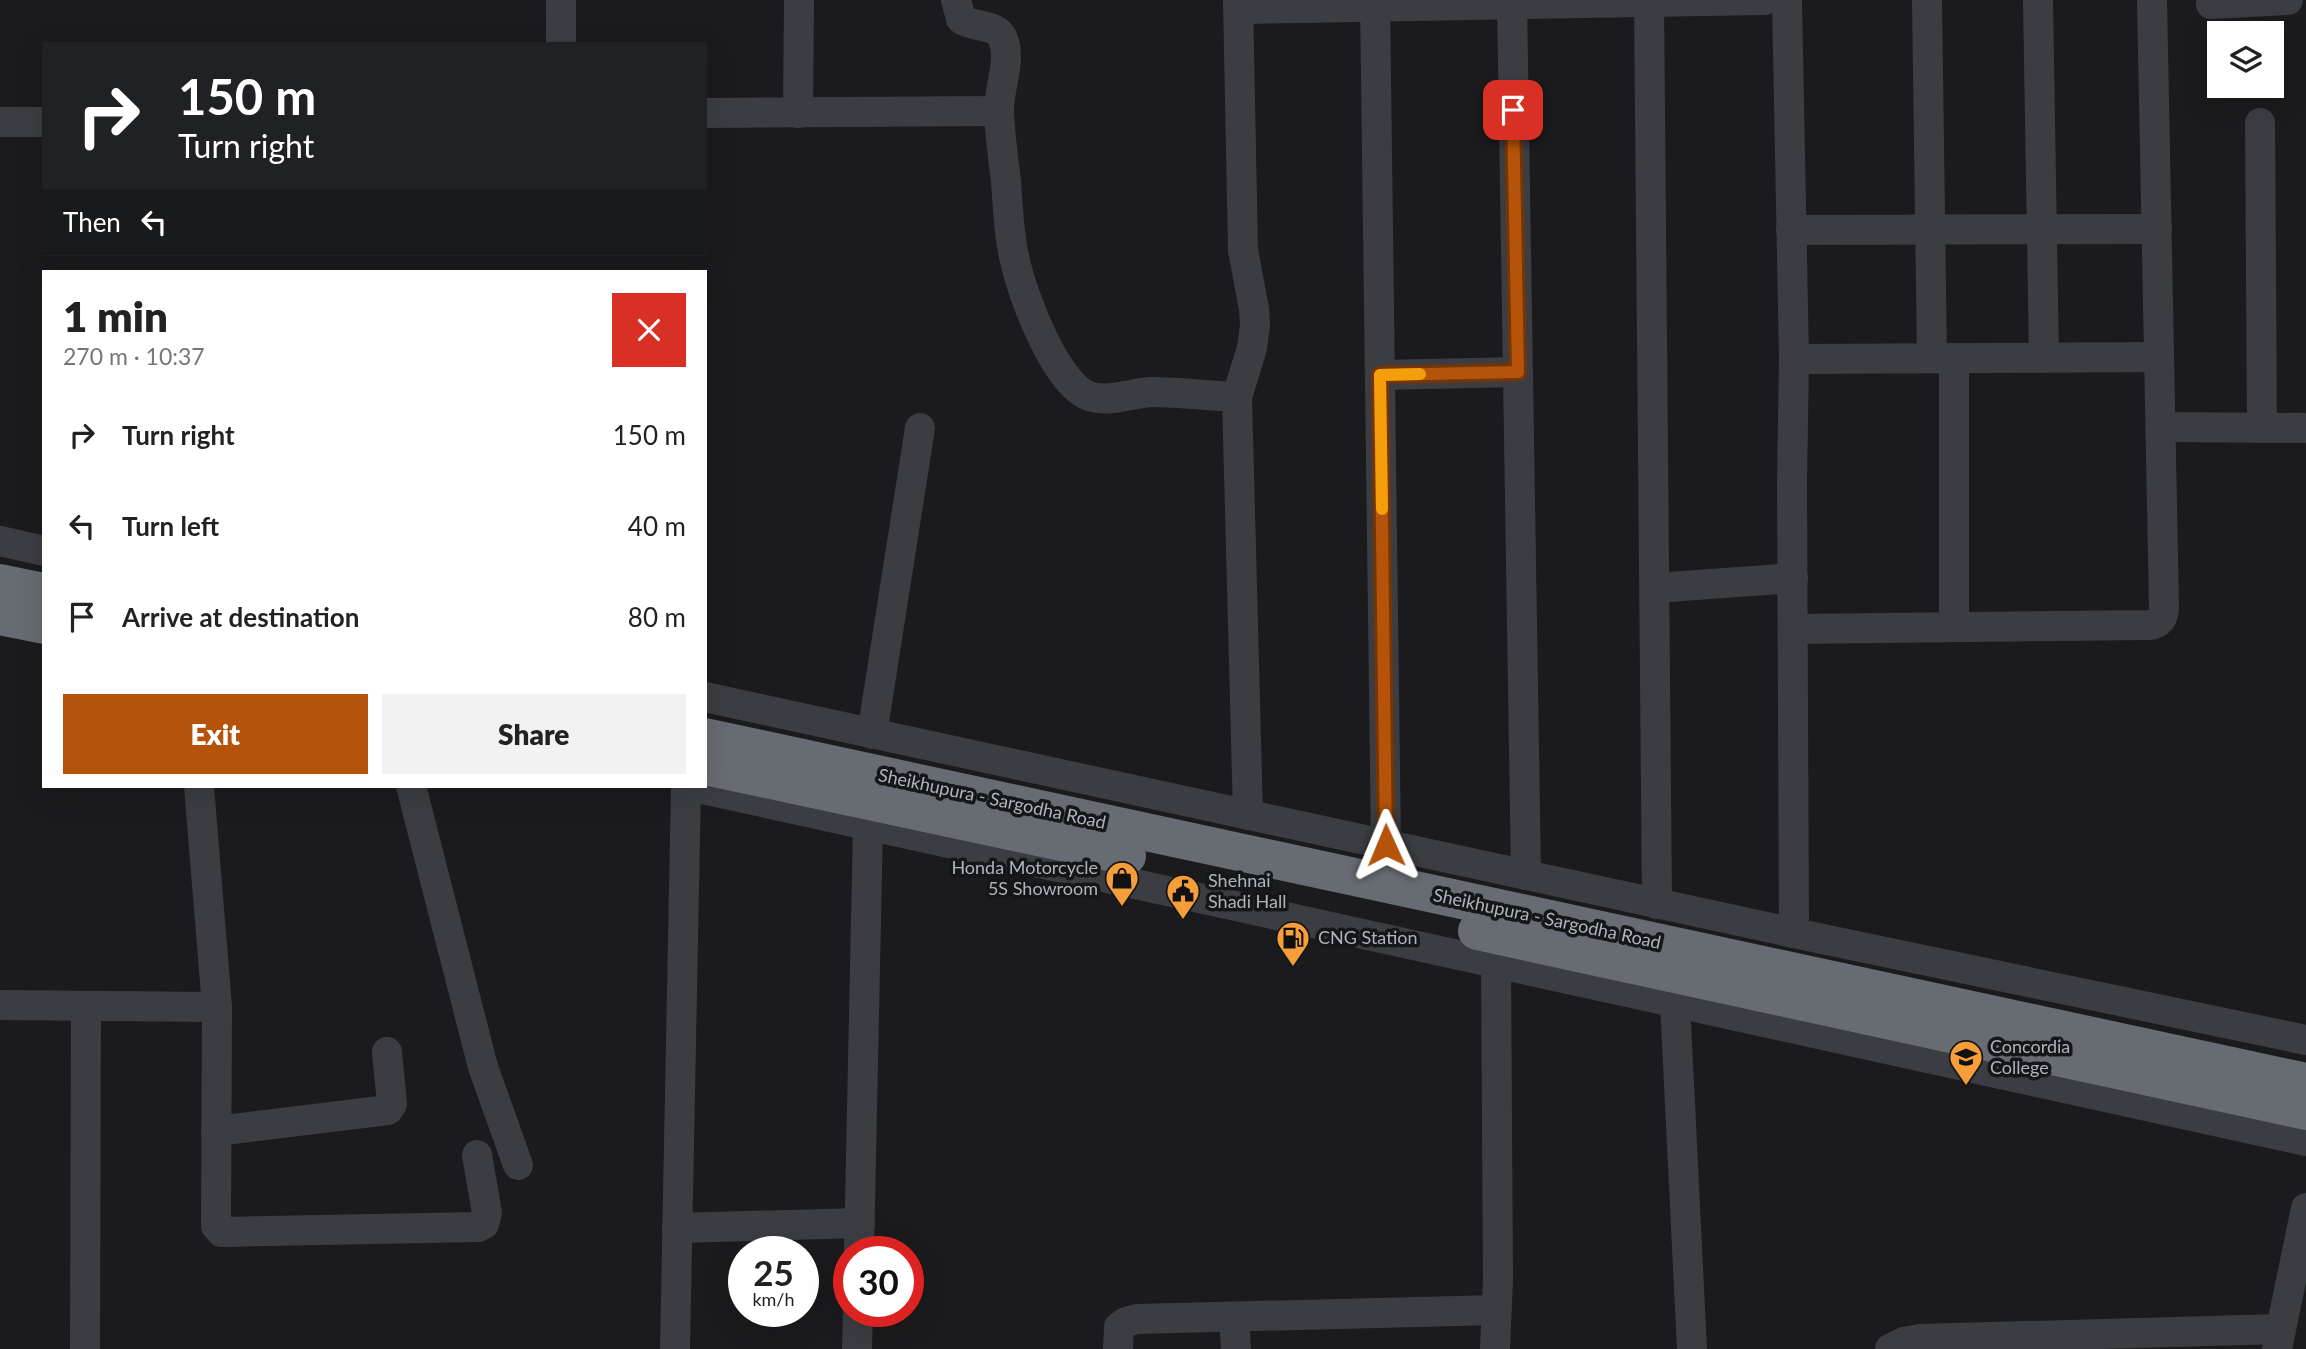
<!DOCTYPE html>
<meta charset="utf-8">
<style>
body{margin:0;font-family:Lato,sans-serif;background:#f2f2f2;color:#222;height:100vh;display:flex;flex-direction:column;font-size:26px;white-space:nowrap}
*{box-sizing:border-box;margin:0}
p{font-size:23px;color:#767676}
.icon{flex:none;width:38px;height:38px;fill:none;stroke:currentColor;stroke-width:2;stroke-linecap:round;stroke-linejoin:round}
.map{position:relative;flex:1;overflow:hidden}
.panel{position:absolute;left:42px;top:270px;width:665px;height:518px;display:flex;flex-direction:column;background:#fff;border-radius:0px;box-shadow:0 7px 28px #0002}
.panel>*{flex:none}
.banner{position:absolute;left:42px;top:42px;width:665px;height:214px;border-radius:0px;box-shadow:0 7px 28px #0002;background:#202124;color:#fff;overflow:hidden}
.controls{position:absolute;left:2207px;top:21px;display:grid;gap:14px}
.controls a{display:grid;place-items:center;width:77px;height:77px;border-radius:0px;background:#fff;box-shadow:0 7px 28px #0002;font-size:35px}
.speed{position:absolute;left:728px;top:1236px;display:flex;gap:14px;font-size:35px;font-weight:700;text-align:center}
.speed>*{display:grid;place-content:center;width:91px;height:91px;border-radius:50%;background:#fff;box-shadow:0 7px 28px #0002;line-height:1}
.speed small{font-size:18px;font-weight:400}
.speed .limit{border:10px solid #d22;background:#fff;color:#111}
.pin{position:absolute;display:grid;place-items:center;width:60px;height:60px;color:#fff;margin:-30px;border-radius:14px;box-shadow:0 4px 10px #0006}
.me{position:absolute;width:77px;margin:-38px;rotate:359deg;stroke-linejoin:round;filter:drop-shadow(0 0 5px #0008)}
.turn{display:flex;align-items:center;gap:24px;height:147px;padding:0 21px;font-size:32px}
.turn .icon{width:91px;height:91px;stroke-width:2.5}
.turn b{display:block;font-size:49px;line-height:60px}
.then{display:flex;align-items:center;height:66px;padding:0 21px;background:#0003;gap:14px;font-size:26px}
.round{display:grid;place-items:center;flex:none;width:74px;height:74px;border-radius:0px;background:#f2f2f2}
.overview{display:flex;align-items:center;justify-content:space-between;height:119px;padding:0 21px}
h1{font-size:42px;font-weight:800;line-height:52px}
.primary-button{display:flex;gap:14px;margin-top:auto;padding:14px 21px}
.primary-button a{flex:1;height:80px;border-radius:0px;background:#b45309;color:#fff;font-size:28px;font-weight:800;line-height:80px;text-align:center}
.primary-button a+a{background:#f2f2f2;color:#222}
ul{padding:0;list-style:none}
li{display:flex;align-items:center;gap:21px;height:91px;padding:0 21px}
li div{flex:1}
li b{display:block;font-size:26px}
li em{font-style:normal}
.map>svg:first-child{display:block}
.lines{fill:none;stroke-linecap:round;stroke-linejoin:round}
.minor{stroke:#3b3d42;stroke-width:30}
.highway{stroke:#676c73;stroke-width:38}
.route-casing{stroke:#753606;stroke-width:18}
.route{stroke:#b45309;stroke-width:12}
.slow{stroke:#f59e0b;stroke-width:12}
.labels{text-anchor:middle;stroke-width:7;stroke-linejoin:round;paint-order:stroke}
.street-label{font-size:18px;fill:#adb4bd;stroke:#151618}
.poi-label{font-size:18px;fill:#adb4bd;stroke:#151618;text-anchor:start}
</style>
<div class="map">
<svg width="2306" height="1349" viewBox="0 0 2306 1349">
<rect width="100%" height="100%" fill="#1b1b1d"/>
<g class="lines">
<!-- minor -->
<g class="minor">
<path d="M 561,0 L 561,44"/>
<path d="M 956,0 L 961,19 C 973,28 997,23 1003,39 C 1012,62 998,89 999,112 C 1000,135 1003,158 1006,181 C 1008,209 1009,238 1016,265 C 1024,299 1056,384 1089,396 C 1109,403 1131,393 1152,392 C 1180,392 1209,396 1237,397"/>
<path d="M 1238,0 L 1243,250 L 1254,309 L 1255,325 L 1252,348 L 1237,397 L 1248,815"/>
<path d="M 1375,0 L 1386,845"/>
<path d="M 1512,0 L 1526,875"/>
<path d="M 1649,0 L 1657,904"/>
<path d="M 1787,0 L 1794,359 L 1792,482 L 1794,933"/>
<path d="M 1927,0 L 1932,358"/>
<path d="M 2038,0 L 2044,358"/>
<path d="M 2211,4 L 2288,0"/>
<path d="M 1239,9 L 1764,0"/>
<path d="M 705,113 L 999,111"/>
<path d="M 798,113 L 799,0"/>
<path d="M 0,122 L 44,122"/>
<path d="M 2260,123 L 2262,428"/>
<path d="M 1791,230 L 2157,229"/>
<path d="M 1954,358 L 1954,627"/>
<path d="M 1794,359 L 2159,357"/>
<path d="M 1380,375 L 1518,372"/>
<path d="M 2161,427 L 2306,428"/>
<path d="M 0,541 L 44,551"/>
<path d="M 1655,588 L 1793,578"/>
<path d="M 1793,629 L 2149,625 C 2160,624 2164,617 2164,607 L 2152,0"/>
<path d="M 705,697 L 1794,933 L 2306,1040"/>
<path d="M 872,734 L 920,428"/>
<path d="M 199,786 L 217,1007 L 216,1226 L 221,1232 L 478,1227 L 484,1224 L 487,1213 L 477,1155"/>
<path d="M 411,786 L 483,1067 L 518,1165"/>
<path d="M 689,786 L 2306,1141"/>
<path d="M 1675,1002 L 1692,1349"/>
<path d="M 0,1005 L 217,1007"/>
<path d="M 216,1131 L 388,1110 L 392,1104 L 387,1052"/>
<path d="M 677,1228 L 860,1223"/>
<path d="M 859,1251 L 868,825"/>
<path d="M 1234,1317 L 1236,1349"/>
<path d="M 85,1349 L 86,1006"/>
<path d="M 675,1349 L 686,786"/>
<path d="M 857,1349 L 858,1311"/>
<path d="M 1118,1349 L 1119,1327 L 1126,1322 L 1137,1319 L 1496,1310"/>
<path d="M 1495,1349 L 1498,1280 L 1496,963"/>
<path d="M 1890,1349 L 1904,1342 L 1920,1339 L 2281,1329"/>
<path d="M 2277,1349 L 2306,1208"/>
</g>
<!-- highway -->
<g class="highway">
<path d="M 0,583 L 44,592"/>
<path d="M 0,616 L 44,625"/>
<path d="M 705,737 L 2306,1082"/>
<path d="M 705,766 L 1127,856"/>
<path d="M 1477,931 L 2306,1111"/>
</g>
</g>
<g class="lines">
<defs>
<path id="route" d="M 1386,845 L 1380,375 L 1518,372 L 1513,110"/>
</defs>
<!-- route casing -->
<use href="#route" class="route-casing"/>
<!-- route -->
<use href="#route" class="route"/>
<!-- slow -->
<path class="slow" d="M 1382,509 L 1380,375 L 1420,374"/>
</g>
<!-- icons -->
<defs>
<symbol id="shop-pin" viewBox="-11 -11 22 30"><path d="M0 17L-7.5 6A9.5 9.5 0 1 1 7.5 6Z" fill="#f79d39" stroke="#151618"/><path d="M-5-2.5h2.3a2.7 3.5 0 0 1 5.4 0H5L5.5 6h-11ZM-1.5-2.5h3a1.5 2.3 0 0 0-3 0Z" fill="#111"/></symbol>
<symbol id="civic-pin" viewBox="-11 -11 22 30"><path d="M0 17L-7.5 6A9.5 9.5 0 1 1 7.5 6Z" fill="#f79d39" stroke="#151618"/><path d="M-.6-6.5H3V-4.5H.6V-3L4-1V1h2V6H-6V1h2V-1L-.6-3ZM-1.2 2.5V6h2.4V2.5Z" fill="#111"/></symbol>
<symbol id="fuel-pin" viewBox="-11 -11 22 30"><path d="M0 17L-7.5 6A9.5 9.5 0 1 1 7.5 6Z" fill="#f79d39" stroke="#151618"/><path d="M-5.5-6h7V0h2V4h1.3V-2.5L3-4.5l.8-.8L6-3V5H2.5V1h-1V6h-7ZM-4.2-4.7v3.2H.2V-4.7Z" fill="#111"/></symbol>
<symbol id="university-pin" viewBox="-11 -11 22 30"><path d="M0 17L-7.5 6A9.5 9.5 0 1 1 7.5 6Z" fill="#f79d39" stroke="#151618"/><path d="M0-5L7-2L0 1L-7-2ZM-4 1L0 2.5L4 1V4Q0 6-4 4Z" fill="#111"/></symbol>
</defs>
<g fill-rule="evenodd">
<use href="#shop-pin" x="1103" y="859" width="38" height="52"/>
<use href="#civic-pin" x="1164" y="872" width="38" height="52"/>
<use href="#fuel-pin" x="1274" y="919" width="38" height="52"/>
<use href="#university-pin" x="1947" y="1038" width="38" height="52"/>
</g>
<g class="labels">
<!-- street labels -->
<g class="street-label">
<text transform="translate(992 799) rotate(12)" y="6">Sheikhupura - Sargodha Road</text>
<text transform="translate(1547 919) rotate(12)" y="6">Sheikhupura - Sargodha Road</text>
</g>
<!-- poi labels -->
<g class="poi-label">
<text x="1098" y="874" text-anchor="end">Honda Motorcycle<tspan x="1098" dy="21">5S Showroom</tspan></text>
<text x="1208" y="887">Shehnai<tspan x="1208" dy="21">Shadi Hall</tspan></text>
<text x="1318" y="944">CNG Station</text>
<text x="1990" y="1053">Concordia<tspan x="1990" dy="21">College</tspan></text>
</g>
</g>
</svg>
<div class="controls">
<a><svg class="icon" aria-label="layers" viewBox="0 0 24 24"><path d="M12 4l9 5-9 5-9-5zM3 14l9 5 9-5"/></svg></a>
</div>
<div class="speed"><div>25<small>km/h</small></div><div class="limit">30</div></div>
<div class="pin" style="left:1513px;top:110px;background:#d93025"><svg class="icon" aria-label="arrive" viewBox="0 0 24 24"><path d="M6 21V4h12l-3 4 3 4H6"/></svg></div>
<svg class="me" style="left:1386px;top:845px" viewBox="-20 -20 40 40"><path d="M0-17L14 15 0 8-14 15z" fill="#b45309" stroke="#fff" stroke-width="4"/></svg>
<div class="banner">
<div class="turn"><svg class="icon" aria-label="right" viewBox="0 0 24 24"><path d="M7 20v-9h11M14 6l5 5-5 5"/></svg><div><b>150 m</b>Turn right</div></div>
<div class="then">Then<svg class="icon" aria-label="left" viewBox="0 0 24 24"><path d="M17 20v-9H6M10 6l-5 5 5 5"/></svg></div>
</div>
<section class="panel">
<div class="overview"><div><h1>1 min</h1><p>270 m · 10:37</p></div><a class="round" style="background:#d93025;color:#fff"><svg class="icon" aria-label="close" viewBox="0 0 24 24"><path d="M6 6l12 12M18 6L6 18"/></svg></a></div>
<ul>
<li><svg class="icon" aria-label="right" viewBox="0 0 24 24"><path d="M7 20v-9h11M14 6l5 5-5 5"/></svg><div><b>Turn right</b></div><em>150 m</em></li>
<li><svg class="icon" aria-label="left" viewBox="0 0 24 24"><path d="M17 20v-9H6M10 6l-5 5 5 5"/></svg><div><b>Turn left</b></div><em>40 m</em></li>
<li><svg class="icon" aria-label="arrive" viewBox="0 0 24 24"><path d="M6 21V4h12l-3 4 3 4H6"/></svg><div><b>Arrive at destination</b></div><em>80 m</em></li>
</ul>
<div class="primary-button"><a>Exit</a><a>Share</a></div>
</section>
</div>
